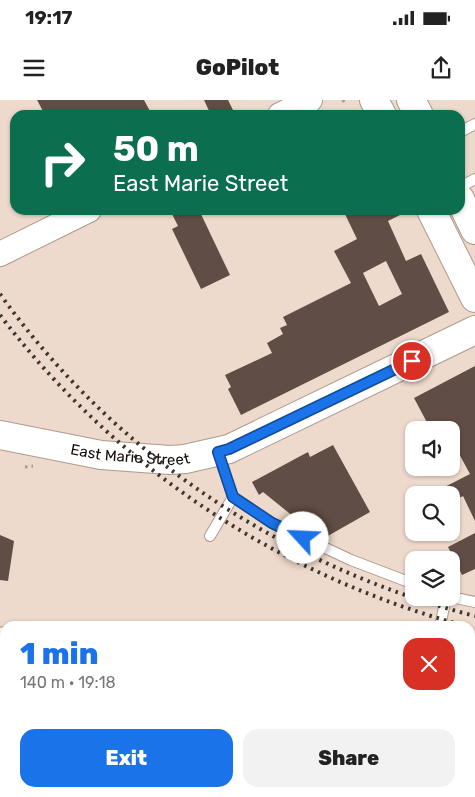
<!DOCTYPE html>
<meta charset="utf-8">
<style>
body{margin:0;font-family:Rubik,sans-serif;background:#f2f2f2;color:#222;height:100vh;display:flex;flex-direction:column;font-size:19px;white-space:nowrap}
*{box-sizing:border-box;margin:0}
p{font-size:16px;color:#767676}
.icon{flex:none;width:28px;height:28px;fill:none;stroke:currentColor;stroke-width:2;stroke-linecap:round;stroke-linejoin:round}
.map{position:relative;flex:1;overflow:hidden}
.side{position:absolute;left:0px;top:521px;width:475px;height:176px;display:flex;flex-direction:column;background:#fff;border-radius:15px 15px 0 0;box-shadow:0 1px 4px #0004}
.side>*{flex:none}
.guide{position:absolute;left:10px;top:10px;width:455px;height:105px;border-radius:15px;box-shadow:0 1px 4px #0004;background:#0b6e4f;color:#fff;overflow:hidden}
.fabs{position:absolute;left:405px;top:321px;display:grid;gap:10px}
.fabs a{display:grid;place-items:center;width:55px;height:55px;border-radius:10px;background:#fff;box-shadow:0 1px 4px #0004;font-size:25px}
.pin{position:absolute;display:grid;place-items:center;width:42px;height:42px;color:#fff;margin:-21px;border:2px solid #fff;border-radius:50%;box-shadow:0 1px 5px #0007}
.me{position:absolute;width:55px;margin:-28px;rotate:295deg;stroke-linejoin:round;filter:drop-shadow(0 0 4px #0008)}
.turn{display:flex;align-items:center;gap:18px;height:105px;padding:0 20px;font-size:22px}
.turn .icon{width:65px;height:65px;stroke-width:2.5}
.turn b{display:block;font-size:35px;line-height:42px}
.round{display:grid;place-items:center;flex:none;width:52px;height:52px;border-radius:15px;background:#f2f2f2}
.overview{display:flex;align-items:center;justify-content:space-between;height:85px;padding:0 20px}
h1{font-size:30px;font-weight:800;line-height:38px;color:#1a73e8}
.button{display:flex;gap:10px;margin-top:auto;padding:10px 20px}
.button a{flex:1;height:58px;border-radius:15px;background:#1a73e8;color:#fff;font-size:20px;font-weight:800;line-height:58px;text-align:center}
.button a+a{background:#f2f2f2;color:#222}
.status{display:flex;justify-content:space-between;align-items:center;height:35px;padding:0 25px;background:#fff;direction:ltr}
.status svg{height:14px;fill:currentColor}
header{display:flex;justify-content:space-between;align-items:center;height:65px;padding:0 20px;background:#fff;font-size:22px;font-weight:800}
.map>svg:first-child{display:block}
.building{fill:#604d45;fill-rule:evenodd}
.lines{fill:none;stroke-linecap:round;stroke-linejoin:round}
.service-casing{stroke:#ad9a8c;stroke-width:12}
.minor-casing{stroke:#ad9a8c;stroke-width:21}
.tertiary-casing{stroke:#ad9a8c;stroke-width:26}
.secondary-casing{stroke:#ad9a8c;stroke-width:30}
.primary-casing{stroke:#ad9a8c;stroke-width:30}
.path{stroke:#a8988e;stroke-width:3;stroke-dasharray:2.5 4;stroke-linecap:butt}
.service{stroke:#fff;stroke-width:10}
.minor{stroke:#fff;stroke-width:19}
.tertiary{stroke:#fff;stroke-width:24}
.secondary{stroke:#fff;stroke-width:28}
.primary{stroke:#fff;stroke-width:28}
.rail{stroke:#3e352f;stroke-width:4;stroke-dasharray:2.5 5;stroke-linecap:butt}
.route-casing{stroke:#114b97;stroke-width:12}
.route{stroke:#1a73e8;stroke-width:9}
.labels{text-anchor:middle;stroke-width:5;stroke-linejoin:round;paint-order:stroke}
.street-label{font-size:15px;fill:#130c08;stroke:#fff}
</style>
<div class="status"><b>19:17</b><svg viewBox="0 0 49 12"><path d="M0 12V9h3v3zM5 12V6h3v6zM10 12V3h3v9zM15 12V0h3v12zM26 1h20v11H26zM47 4h2v5h-2z"/></svg></div>
<header><svg class="icon" aria-label="menu" viewBox="0 0 24 24"><path d="M4 6h16M4 12h16M4 18h16"/></svg>GoPilot<svg class="icon" aria-label="share" viewBox="0 0 24 24"><path d="M12 15V3M7 8l5-5 5 5M5 13v7h14v-7"/></svg></header>
<div class="map">
<svg width="475" height="697" viewBox="0 0 475 697">
<rect width="100%" height="100%" fill="#eedacc"/>
<!-- building -->
<g class="building">
<path d="M 37,0 L 144,0 L 152,15 L 45,15 Z"/>
<path d="M 204,0 L 228,0 L 233,10 L 223,15 L 211,15 Z"/>
<path d="M 170,110 L 199,110 L 230,175 L 201,189 L 172,129 L 178,126 Z"/>
<path d="M 343,110 L 410,110 L 388,121 L 406,161 L 421,154 L 449,212 L 241,315 L 228,289 L 231,287 L 225,275 L 272,253 L 267,243 L 283,234 L 280,228 L 287,225 L 283,217 L 351,183 L 334,151 L 357,139 ZM 386,161 L 402,194 L 379,206 L 363,173 Z"/>
<path d="M 475,266 L 475,421 L 463,396 L 451,402 L 451,395 L 429,395 L 470,374 L 451,339 L 451,321 L 431,330 L 414,298 Z"/>
<path d="M 333,345 L 370,412 L 326,437 L 299,424 L 299,421 L 263,392 L 259,395 L 252,382 L 308,352 L 310,357 Z"/>
<path d="M 475,433 L 475,469 L 462,475 L 448,447 Z"/>
<path d="M 0,435 L 14,441 L 8,481 L 0,480 Z"/>
</g>
<g class="lines">
<defs>
<g id="service">
<path d="M 460,32 L 475,24"/>
<path d="M 460,87 L 475,79"/>
<path d="M 218,352 L 233,397 L 272,423 L 351,460 L 414,484"/>
<path d="M 210,436 L 233,397"/>
<path d="M 451,497 L 475,502"/>
<path d="M 440,526 L 446,498"/>
</g>
<g id="minor">
<path d="M 0,537 L 5,537"/>
<path d="M 470,634 L 475,634"/>
<path d="M 188,692 L 190,697"/>
<path d="M 222,697 L 231,692"/>
</g>
<g id="tertiary">
<path d="M 280,15 L 310,0"/>
<path d="M 0,154 L 89,110"/>
</g>
<g id="secondary">
<path id="s1" d="M 0,335 L 101,355 L 170,360 L 185,359 L 229,349 L 475,230"/>
</g>
<g id="primary">
<path d="M 374,0 L 382,15"/>
<path d="M 411,0 L 419,15"/>
<path d="M 460,99 L 475,130"/>
<path d="M 431,110 L 475,198"/>
</g>
</defs>
<!-- service casing -->
<use href="#service" class="service-casing"/>
<!-- minor casing -->
<use href="#minor" class="minor-casing"/>
<!-- tertiary casing -->
<use href="#tertiary" class="tertiary-casing"/>
<!-- secondary casing -->
<use href="#secondary" class="secondary-casing"/>
<!-- primary casing -->
<use href="#primary" class="primary-casing"/>
<!-- path -->
<g class="path">
<path d="M 343,0 L 344,2"/>
<path d="M 25,367 L 33,366"/>
</g>
<!-- service -->
<use href="#service" class="service"/>
<!-- minor -->
<use href="#minor" class="minor"/>
<!-- tertiary -->
<use href="#tertiary" class="tertiary"/>
<!-- secondary -->
<use href="#secondary" class="secondary"/>
<!-- primary -->
<use href="#primary" class="primary"/>
<!-- rail -->
<g class="rail">
<path d="M 0,194 C 115,355 284,467 475,516"/>
<path d="M 0,215 C 117,369 279,475 465,526"/>
<path d="M 470,573 L 475,572"/>
<path d="M 470,585 L 475,584"/>
<path d="M 117,697 L 125,692"/>
<path d="M 145,697 L 154,692"/>
</g>
</g>
<g class="lines">
<defs>
<path id="route" d="M 303,438 L 272,423 L 233,397 L 218,352 L 229,349 L 412,261"/>
</defs>
<!-- route casing -->
<use href="#route" class="route-casing"/>
<!-- route -->
<use href="#route" class="route"/>
</g>
<g class="labels">
<!-- street labels -->
<g class="street-label">
<text dy="5" stroke="none"><textPath href="#s1" startOffset="132">East Marie Street</textPath></text>
</g>
</g>
</svg>
<div class="fabs">
<a><svg class="icon" aria-label="sound" viewBox="0 0 24 24"><path d="M4 9h4l5-4v14l-5-4H4zM17 9q2 3 0 6"/></svg></a>
<a><svg class="icon" aria-label="search" viewBox="0 0 24 24"><circle cx="10" cy="10" r="6"/><path d="M15 15l6 6"/></svg></a>
<a><svg class="icon" aria-label="layers" viewBox="0 0 24 24"><path d="M12 4l9 5-9 5-9-5zM3 14l9 5 9-5"/></svg></a>
</div>
<div class="pin" style="left:412px;top:261px;background:#d93025"><svg class="icon" aria-label="arrive" viewBox="0 0 24 24"><path d="M6 21V4h12l-3 4 3 4H6"/></svg></div>
<svg class="me" style="left:303px;top:438px" viewBox="-20 -20 40 40"><circle r="19" fill="#fff"/><path d="M0-13L10 11 0 6-10 11z" fill="#1a73e8"/></svg>
<div class="guide">
<div class="turn"><svg class="icon" aria-label="right" viewBox="0 0 24 24"><path d="M7 20v-9h11M14 6l5 5-5 5"/></svg><div><b>50 m</b>East Marie Street</div></div>
</div>
<section class="side">
<div class="overview"><div><h1>1 min</h1><p>140 m · 19:18</p></div><a class="round" style="background:#d93025;color:#fff"><svg class="icon" aria-label="close" viewBox="0 0 24 24"><path d="M6 6l12 12M18 6L6 18"/></svg></a></div>
<div class="button"><a>Exit</a><a>Share</a></div>
</section>
</div>
